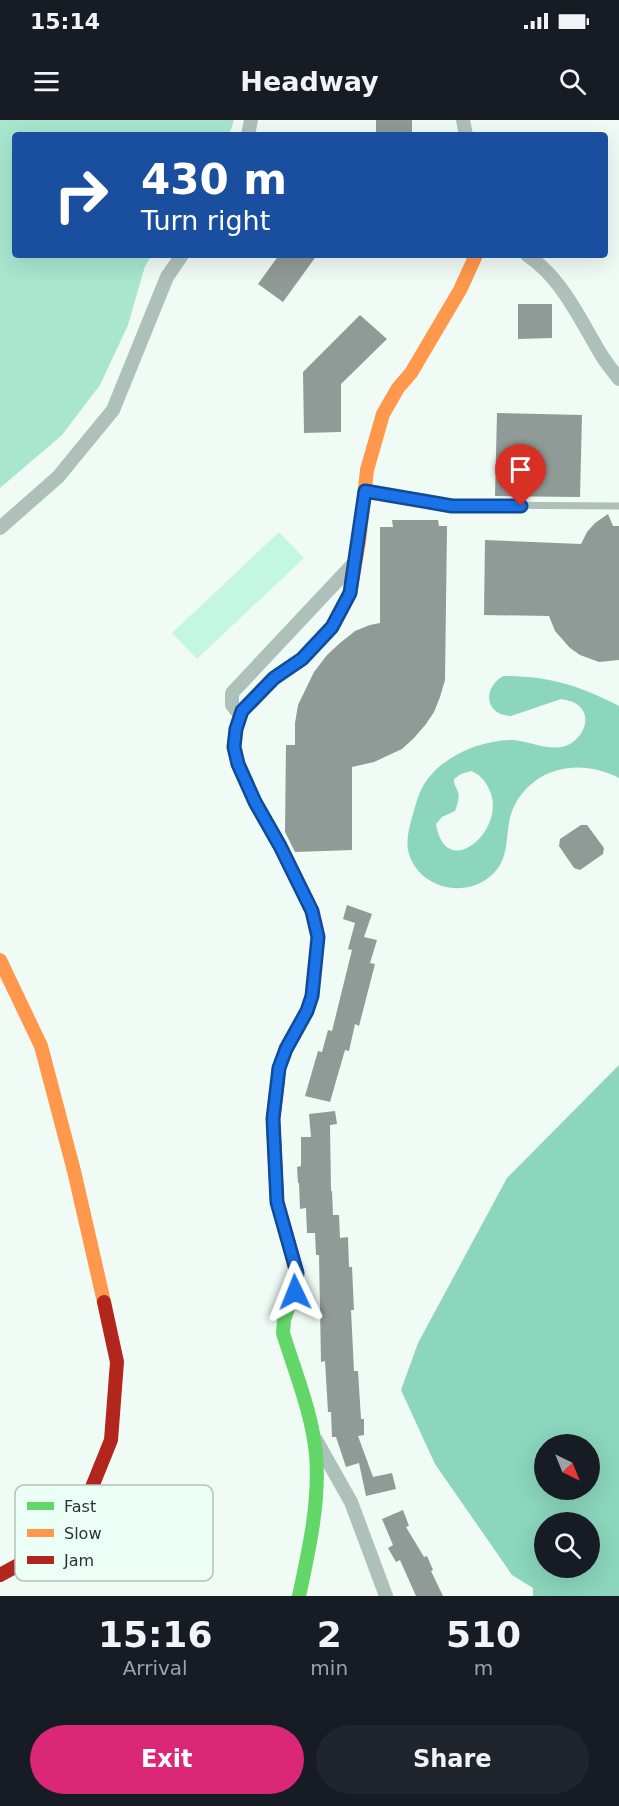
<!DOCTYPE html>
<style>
body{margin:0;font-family:"DejaVu Sans",sans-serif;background:#20242c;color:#f1f3f6;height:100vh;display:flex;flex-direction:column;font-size:22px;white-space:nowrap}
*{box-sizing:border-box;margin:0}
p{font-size:20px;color:#9ea1a6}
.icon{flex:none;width:33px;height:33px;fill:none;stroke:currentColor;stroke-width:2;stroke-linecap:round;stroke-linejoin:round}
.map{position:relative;height:1476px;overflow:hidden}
.panel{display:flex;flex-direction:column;background:#171b24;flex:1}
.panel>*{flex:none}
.hud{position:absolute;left:12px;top:12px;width:596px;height:126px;border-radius:6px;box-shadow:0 6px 24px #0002;background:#1a4fa0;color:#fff;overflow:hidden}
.needle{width:39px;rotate:137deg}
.controls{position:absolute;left:534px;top:1314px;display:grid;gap:12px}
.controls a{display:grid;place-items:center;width:66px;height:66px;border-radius:50%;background:#171b24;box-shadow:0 6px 24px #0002;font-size:30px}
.pin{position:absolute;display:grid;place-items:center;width:51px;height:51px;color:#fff;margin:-62px -26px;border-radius:50% 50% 50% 0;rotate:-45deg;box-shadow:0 0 6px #0007}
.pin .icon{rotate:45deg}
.me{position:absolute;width:66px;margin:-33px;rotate:358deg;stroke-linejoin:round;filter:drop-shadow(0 0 4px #0008)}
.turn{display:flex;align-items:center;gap:21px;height:126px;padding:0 30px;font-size:27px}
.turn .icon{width:78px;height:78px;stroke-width:2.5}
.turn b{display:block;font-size:42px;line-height:51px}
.eta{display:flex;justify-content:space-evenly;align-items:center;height:102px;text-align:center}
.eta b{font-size:36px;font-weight:800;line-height:42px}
.cta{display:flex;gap:12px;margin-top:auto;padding:12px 30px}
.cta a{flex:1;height:69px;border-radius:36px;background:#db2777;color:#fff;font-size:24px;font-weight:800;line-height:69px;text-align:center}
.cta a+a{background:#20242c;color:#f1f3f6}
.status{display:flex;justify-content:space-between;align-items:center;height:42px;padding:0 30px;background:#171b24;direction:ltr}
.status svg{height:16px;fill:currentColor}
header{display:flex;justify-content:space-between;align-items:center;height:78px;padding:0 30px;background:#171b24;font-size:27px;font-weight:800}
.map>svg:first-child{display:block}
.green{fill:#c3f7e3}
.forest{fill:#a8e6d0}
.water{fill:#8bd6bd;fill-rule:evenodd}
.building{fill:#909a96}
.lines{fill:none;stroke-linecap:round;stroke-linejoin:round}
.lane{stroke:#adc0b9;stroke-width:7}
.street{stroke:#adc0b9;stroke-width:14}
.fast{stroke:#63d668;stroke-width:14}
.slow{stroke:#ff974d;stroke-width:14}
.jam{stroke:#b3261e;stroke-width:14}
.route-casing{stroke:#114b97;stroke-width:15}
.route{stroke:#1a73e8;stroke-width:10}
.key{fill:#ecfff7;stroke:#b2c2bb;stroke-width:1.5}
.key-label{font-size:16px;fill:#293530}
</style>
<div class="status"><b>15:14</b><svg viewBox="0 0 49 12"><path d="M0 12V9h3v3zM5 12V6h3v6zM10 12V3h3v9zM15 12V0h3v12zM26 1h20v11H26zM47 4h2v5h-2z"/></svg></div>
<header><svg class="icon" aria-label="menu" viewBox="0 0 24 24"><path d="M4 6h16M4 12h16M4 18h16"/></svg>Headway<svg class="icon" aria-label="search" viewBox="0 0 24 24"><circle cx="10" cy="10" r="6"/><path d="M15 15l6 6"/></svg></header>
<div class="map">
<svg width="619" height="1476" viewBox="0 0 619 1476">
<rect width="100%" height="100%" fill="#f0fbf6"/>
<!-- green -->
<path class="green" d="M 279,412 L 304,438 L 197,539 L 172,513 Z"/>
<!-- forest -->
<path class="forest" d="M 0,0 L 234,0 L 229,15 L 15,15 L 15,135 L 152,135 L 145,146 L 128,205 L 100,265 L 62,315 L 0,368 Z"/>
<!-- water -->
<g class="water">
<path d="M 503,556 C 549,556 578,565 619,586 L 619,658 C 580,637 530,647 512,691 C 505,710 510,731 498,748 C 473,782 417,771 408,730 C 406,719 410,704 413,694 C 415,687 417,679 420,672 C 435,639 476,621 510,620 C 530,620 549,633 568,625 C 583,618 593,597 578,585 C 573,581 566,580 561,579 L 511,596 C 485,595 482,569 503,556 ZM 471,651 C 479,654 484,659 488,667 C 511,707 446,765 436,704 L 442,697 L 455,691 C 457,685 460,678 458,672 C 456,666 454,666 454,659 L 461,654 Z"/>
<path d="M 619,945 L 619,1476 L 533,1476 L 533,1468 L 512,1455 L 435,1344 L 401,1270 L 418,1223 L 507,1058 ZM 544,1324 L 590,1324 L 590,1370 L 544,1370 ZM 544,1402 L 590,1402 L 590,1448 L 544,1448 Z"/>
</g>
<!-- building -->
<g class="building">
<rect x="376" y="0" width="36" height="15"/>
<path d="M 279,135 L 317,135 L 283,182 L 258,164 Z"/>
<path d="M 518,184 L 552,184 L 552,218 L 518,219 Z"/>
<path d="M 360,195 L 387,219 L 341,264 L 341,312 L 304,313 L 303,252 Z"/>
<path d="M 497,293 L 582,295 L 580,377 L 495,376 Z"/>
<path d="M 608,394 L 613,406 L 619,406 L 619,540 L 599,542 L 580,535 L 570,528 L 555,511 L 549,496 L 484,495 L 485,420 L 581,424 L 587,412 L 595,403 Z"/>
<path d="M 392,400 L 438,400 L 439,406 L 447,406 L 445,560 L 440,577 L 434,592 L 426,604 L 414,618 L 402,629 L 374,642 L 352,647 L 352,730 L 295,732 L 285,712 L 286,625 L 295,625 L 295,603 L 298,585 L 314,552 L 327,535 L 340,523 L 355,511 L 370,505 L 380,503 L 380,407 L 393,407 Z"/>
<path d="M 581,705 L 587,705 L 604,728 L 603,734 L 580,750 L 574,748 L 559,726 L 560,719 Z"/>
<path d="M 347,785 L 372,794 L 364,817 L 377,820 L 370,843 L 375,844 L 359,906 L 355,904 L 349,931 L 345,930 L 330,982 L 305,976 L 318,931 L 322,932 L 328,910 L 332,911 L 352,830 L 348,829 L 355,803 L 343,799 Z"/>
<path d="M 335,991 L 337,1004 L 330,1005 L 331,1071 L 332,1071 L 333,1095 L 339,1095 L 340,1118 L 348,1117 L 349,1147 L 352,1147 L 354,1190 L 351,1190 L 354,1251 L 358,1251 L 361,1299 L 364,1299 L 364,1315 L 358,1316 L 373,1357 L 392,1353 L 396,1369 L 366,1376 L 359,1343 L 346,1347 L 336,1317 L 332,1317 L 331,1292 L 328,1292 L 325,1241 L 321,1242 L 319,1135 L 316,1135 L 315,1113 L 307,1113 L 306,1088 L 300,1089 L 299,1063 L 298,1063 L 297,1047 L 301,1046 L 301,1017 L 311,1017 L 309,994 Z"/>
<path d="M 403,1390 L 409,1406 L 406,1407 L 424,1437 L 427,1436 L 433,1450 L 431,1451 L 443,1476 L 416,1476 L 400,1440 L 396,1442 L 388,1428 L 393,1425 L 382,1399 Z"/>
</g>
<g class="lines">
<!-- lane -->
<path class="lane" d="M 365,371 L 452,385 L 619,386"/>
<!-- street -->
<g class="street">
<path d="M 463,0 L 466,15"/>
<path d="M 248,15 L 251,0"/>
<path d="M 527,135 C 563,159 580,200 602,236 C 607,244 613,251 619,259"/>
<path d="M 0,408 L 58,357 L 113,290 L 167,157 L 182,135"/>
<path d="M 240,595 L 232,585 L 232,573 L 355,442"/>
<path d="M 316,1320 L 351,1382 L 386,1476"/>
</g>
<!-- fast -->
<g class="fast">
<path d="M 278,959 L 279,948 L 286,929 L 307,891 L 312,876 L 318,817 L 312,791 L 280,726 L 255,682 L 238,644 L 234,627 L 236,609 L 242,591 L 274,559 L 302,539 L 308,533"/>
<path d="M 295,1168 L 284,1200 L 283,1213 C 295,1252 312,1293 316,1334 C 320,1381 309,1430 299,1476"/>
</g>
<!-- slow -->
<g class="slow">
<path d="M 308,533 L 332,507 L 350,473 L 359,422 L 367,350 L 383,294 L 398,268 L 411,253 L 460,170 L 476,135"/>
<path d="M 0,840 L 41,926 L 74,1051 L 104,1182"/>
</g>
<!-- jam -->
<g class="jam">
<path d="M 278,959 L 273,999 L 277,1082 L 297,1153 L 295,1168"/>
<path d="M 0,1455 L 42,1432 L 88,1377 L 111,1320 L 117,1242 L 104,1182"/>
</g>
</g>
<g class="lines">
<defs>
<path id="route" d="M 295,1172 L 297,1153 L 277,1082 L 273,999 L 279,948 L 286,929 L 307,891 L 312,876 L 318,817 L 312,791 L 280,726 L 255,682 L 238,644 L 234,627 L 236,609 L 242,591 L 274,558 L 302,539 L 332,507 L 350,473 L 365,371 L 452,386 L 521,386"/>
</defs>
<!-- route casing -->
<use href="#route" class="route-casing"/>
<!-- route -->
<use href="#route" class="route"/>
</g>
<!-- legend -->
<rect x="15" y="1365" width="198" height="96" rx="9" class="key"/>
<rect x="27" y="1382" width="27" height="8" fill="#63d668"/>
<rect x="27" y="1409" width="27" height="8" fill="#ff974d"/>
<rect x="27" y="1436" width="27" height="8" fill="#b3261e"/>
<g class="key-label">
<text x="64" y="1392">Fast</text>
<text x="64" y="1419">Slow</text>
<text x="64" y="1446">Jam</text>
</g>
</svg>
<div class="controls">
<a><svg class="needle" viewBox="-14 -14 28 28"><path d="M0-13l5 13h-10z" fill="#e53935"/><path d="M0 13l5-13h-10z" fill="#9ea1a6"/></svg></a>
<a><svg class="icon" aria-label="search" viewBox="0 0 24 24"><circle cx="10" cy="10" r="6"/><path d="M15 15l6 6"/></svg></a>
</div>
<div class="pin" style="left:521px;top:386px;background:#d93025"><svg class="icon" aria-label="arrive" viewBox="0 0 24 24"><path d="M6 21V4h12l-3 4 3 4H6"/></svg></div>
<svg class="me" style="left:295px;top:1172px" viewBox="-20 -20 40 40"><path d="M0-17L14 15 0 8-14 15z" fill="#1a73e8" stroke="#fff" stroke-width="4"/></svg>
<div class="hud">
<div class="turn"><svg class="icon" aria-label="right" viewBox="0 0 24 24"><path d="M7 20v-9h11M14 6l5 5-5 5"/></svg><div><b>430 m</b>Turn right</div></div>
</div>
</div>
<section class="panel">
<div class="eta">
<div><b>15:16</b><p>Arrival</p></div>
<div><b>2</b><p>min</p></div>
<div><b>510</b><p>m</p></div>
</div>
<div class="cta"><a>Exit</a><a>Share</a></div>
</section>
